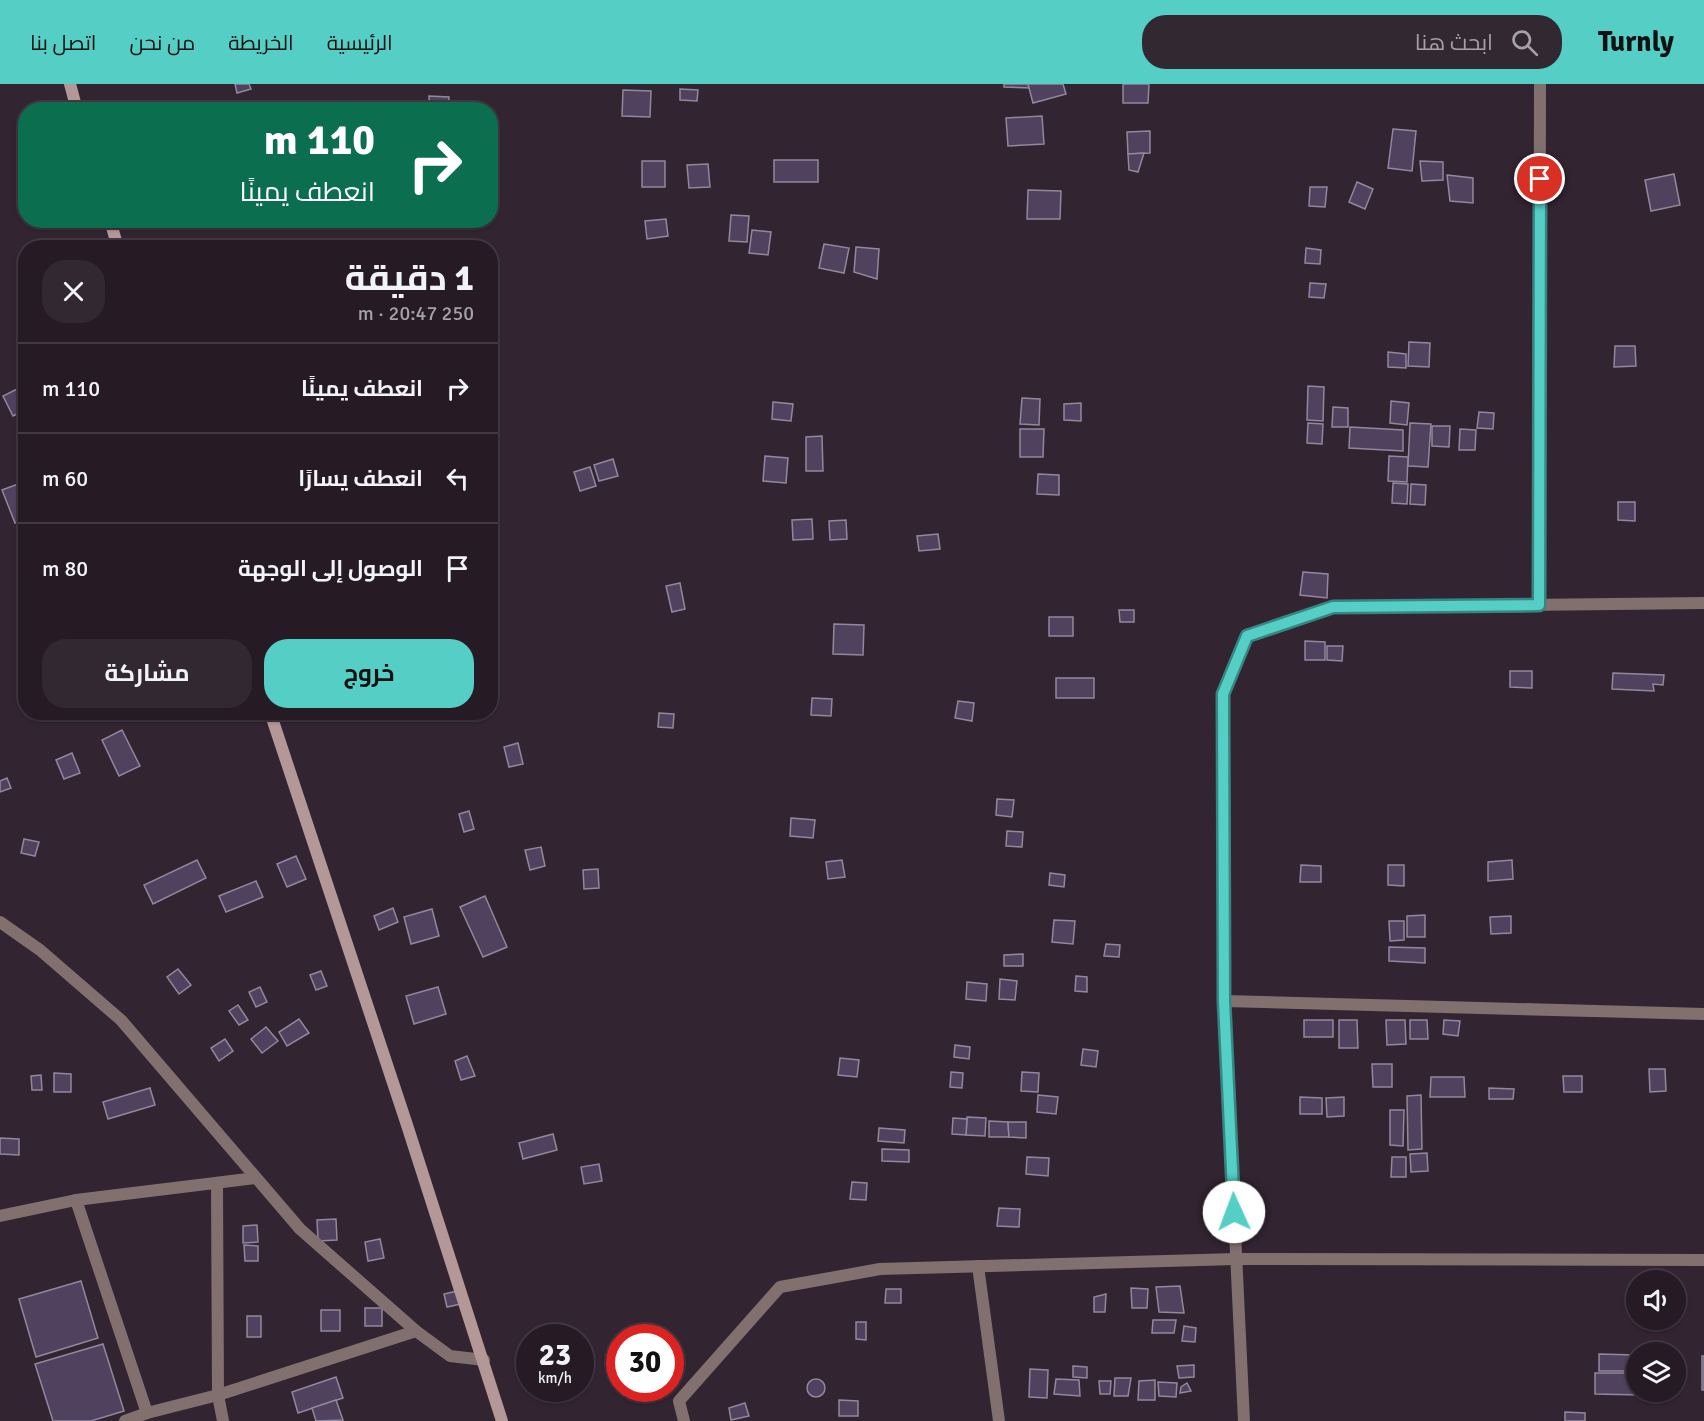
<!DOCTYPE html>
<html lang="ar">
<meta charset="utf-8">
<style>
body{margin:0;font-family:Signika,Cairo,sans-serif;background:#322832;color:#f1f3f6;direction:rtl;height:100vh;display:flex;flex-direction:column;font-size:22px;white-space:nowrap}
*{box-sizing:border-box;margin:0}
p{font-size:20px;color:#a4a1a7}
.icon{flex:none;width:33px;height:33px;fill:none;stroke:currentColor;stroke-width:2;stroke-linecap:round;stroke-linejoin:round}
.map{position:relative;flex:1;overflow:hidden;direction:ltr}
.drawer{position:absolute;left:18px;top:156px;width:480px;height:480px;display:flex;flex-direction:column;background:#261b25;border-radius:24px;box-shadow:0 2px 4px #0004,0 0 0 2px #423942;direction:rtl}
.drawer>*{flex:none}
.hud{position:absolute;left:18px;top:18px;width:480px;height:126px;border-radius:24px;box-shadow:0 2px 4px #0004,0 0 0 2px #423942;direction:rtl;background:#0b6e4f;color:#fff;overflow:hidden}
.fabs{position:absolute;left:1626px;top:1186px;display:grid;gap:12px}
.fabs a{display:grid;place-items:center;width:60px;height:60px;border-radius:50%;background:#261b25;box-shadow:0 2px 4px #0004,0 0 0 2px #423942;font-size:30px}
.speed{position:absolute;left:516px;top:1240px;display:flex;gap:12px;font-size:30px;font-weight:700;text-align:center}
.speed>*{display:grid;place-content:center;width:78px;height:78px;border-radius:50%;background:#261b25;box-shadow:0 2px 4px #0004,0 0 0 2px #423942;line-height:1}
.speed small{font-size:15px;font-weight:400}
.speed .limit{border:9px solid #d22;background:#fff;color:#111}
.pin{position:absolute;display:grid;place-items:center;width:51px;height:51px;color:#fff;margin:-26px;border:3px solid #fff;border-radius:50%;box-shadow:0 2px 6px #0007}
.me{position:absolute;width:66px;margin:-33px;rotate:358deg;stroke-linejoin:round;filter:drop-shadow(0 0 4px #0008)}
.turn{display:flex;align-items:center;gap:21px;height:126px;padding:0 24px;font-size:27px}
.turn .icon{width:78px;height:78px;stroke-width:2.5}
.turn b{display:block;font-size:42px;line-height:51px}
.round{display:grid;place-items:center;flex:none;width:63px;height:63px;border-radius:24px;background:#322832}
.headline{display:flex;align-items:center;justify-content:space-between;height:102px;padding:0 24px}
h1{font-size:36px;font-weight:700;line-height:45px}
.action{display:flex;gap:12px;margin-top:auto;padding:12px 24px}
.action a{flex:1;height:69px;border-radius:24px;background:#55cec6;color:#111;font-size:24px;font-weight:700;line-height:69px;text-align:center}
.action a+a{background:#322832;color:#f1f3f6}
ul{padding:0;list-style:none}
li{display:flex;align-items:center;gap:18px;height:90px;padding:0 24px;border-top:2px solid #423942}
li div{flex:1}
li b{display:block;font-size:22px}
li em{font-style:normal}
header{display:flex;align-items:center;gap:36px;box-sizing:border-box;height:84px;padding:0 30px;background:#55cec6;color:#111}
header strong{font-size:28px}
nav{display:flex;gap:33px;margin-inline-start:auto;font-size:21px}
.search{width:420px;height:54px;background:#322832;display:flex;align-items:center;gap:15px;box-sizing:border-box;padding:0 21px;border-radius:24px;color:#a4a1a7;font-size:22px}
.map>svg:first-child{display:block}
.building{fill:#50425f;stroke:#91889b;stroke-width:1.5}
.lines{fill:none;stroke-linecap:round;stroke-linejoin:round}
.street{stroke:#82706f;stroke-width:12}
.secondary{stroke:#b49897;stroke-width:12}
.route-casing{stroke:#378681;stroke-width:15}
.route{stroke:#55cec6;stroke-width:10}
</style>
<header>
<strong>Turnly</strong>
<div class="search"><svg class="icon" aria-label="search" viewBox="0 0 24 24"><circle cx="10" cy="10" r="6"/><path d="M15 15l6 6"/></svg>ابحث هنا</div>
<nav><a>الرئيسية</a><a>الخريطة</a><a>من نحن</a><a>اتصل بنا</a></nav>
</header>
<div class="map">
<svg width="1704" height="1337" viewBox="0 0 1704 1337">
<rect width="100%" height="100%" fill="#322431"/>
<!-- building -->
<g class="building">
<path d="M 235,0 L 249,0 L 251,5 L 237,9 Z"/>
<path d="M 1004,0 L 1029,0 L 1031,4 L 1004,3 Z"/>
<path d="M 1028,0 L 1063,0 L 1066,10 L 1033,19 Z"/>
<path d="M 1123,0 L 1149,0 L 1148,19 L 1123,19 Z"/>
<path d="M 680,5 L 698,6 L 697,17 L 680,16 Z"/>
<path d="M 623,6 L 651,7 L 650,33 L 622,32 Z"/>
<path d="M 429,12 L 449,13 L 448,26 L 429,26 Z"/>
<path d="M 1042,32 L 1044,60 L 1008,62 L 1006,34 Z"/>
<path d="M 1393,45 L 1416,47 L 1412,87 L 1388,84 Z"/>
<path d="M 1150,47 L 1150,69 L 1128,70 L 1127,48 Z"/>
<path d="M 1144,69 L 1138,88 L 1129,86 L 1128,70 Z"/>
<rect x="774" y="76" width="44" height="22"/>
<rect x="642" y="77" width="23" height="26"/>
<path d="M 1420,77 L 1443,78 L 1443,96 L 1422,97 Z"/>
<path d="M 708,80 L 710,103 L 689,104 L 687,81 Z"/>
<path d="M 1674,90 L 1680,121 L 1651,127 L 1645,96 Z"/>
<path d="M 1447,91 L 1473,94 L 1473,119 L 1450,117 Z"/>
<path d="M 1357,98 L 1373,105 L 1365,125 L 1349,118 Z"/>
<path d="M 1310,103 L 1327,103 L 1325,123 L 1309,122 Z"/>
<path d="M 1028,106 L 1061,107 L 1060,135 L 1027,135 Z"/>
<path d="M 731,131 L 749,132 L 747,158 L 729,157 Z"/>
<path d="M 666,135 L 668,152 L 647,155 L 645,137 Z"/>
<path d="M 752,146 L 771,148 L 768,171 L 749,169 Z"/>
<path d="M 824,160 L 849,164 L 844,189 L 819,184 Z"/>
<path d="M 856,163 L 879,165 L 877,195 L 854,188 Z"/>
<path d="M 1306,164 L 1321,166 L 1320,180 L 1305,179 Z"/>
<path d="M 1310,199 L 1326,200 L 1324,214 L 1309,213 Z"/>
<path d="M 1409,258 L 1430,259 L 1429,283 L 1408,282 Z"/>
<path d="M 1615,262 L 1635,262 L 1636,282 L 1614,283 Z"/>
<path d="M 1388,268 L 1406,270 L 1406,284 L 1388,283 Z"/>
<path d="M 1308,302 L 1324,303 L 1323,337 L 1307,336 Z"/>
<path d="M 19,304 L 26,318 L 26,326 L 13,332 L 3,312 Z"/>
<path d="M 1022,314 L 1040,315 L 1039,341 L 1020,340 Z"/>
<path d="M 1391,317 L 1409,319 L 1407,341 L 1390,339 Z"/>
<path d="M 773,318 L 793,320 L 791,337 L 772,335 Z"/>
<path d="M 1081,319 L 1081,337 L 1064,336 L 1064,320 Z"/>
<path d="M 1333,323 L 1348,324 L 1348,343 L 1332,343 Z"/>
<path d="M 1479,328 L 1494,329 L 1493,345 L 1477,344 Z"/>
<path d="M 1308,339 L 1323,340 L 1322,360 L 1307,359 Z"/>
<path d="M 1410,339 L 1431,340 L 1428,383 L 1408,382 Z"/>
<path d="M 1432,342 L 1450,342 L 1449,363 L 1432,362 Z"/>
<path d="M 1350,343 L 1403,346 L 1403,367 L 1349,364 Z"/>
<path d="M 1020,345 L 1044,345 L 1043,373 L 1020,373 Z"/>
<path d="M 1460,345 L 1476,346 L 1475,366 L 1459,366 Z"/>
<path d="M 822,352 L 823,387 L 806,387 L 806,353 Z"/>
<path d="M 765,372 L 788,374 L 786,399 L 763,397 Z"/>
<path d="M 1389,372 L 1408,373 L 1407,398 L 1388,397 Z"/>
<path d="M 613,375 L 618,392 L 599,397 L 594,381 Z"/>
<path d="M 590,383 L 596,402 L 580,407 L 574,388 Z"/>
<path d="M 1038,390 L 1059,391 L 1059,411 L 1037,410 Z"/>
<path d="M 26,397 L 26,435 L 15,439 L 2,406 Z"/>
<path d="M 1393,399 L 1408,400 L 1407,420 L 1392,419 Z"/>
<path d="M 1411,400 L 1426,401 L 1425,421 L 1410,420 Z"/>
<path d="M 1618,418 L 1635,418 L 1635,437 L 1618,436 Z"/>
<path d="M 812,435 L 813,455 L 793,456 L 792,436 Z"/>
<path d="M 846,436 L 847,455 L 830,456 L 829,437 Z"/>
<path d="M 938,450 L 940,465 L 919,467 L 917,452 Z"/>
<path d="M 1303,488 L 1328,490 L 1327,514 L 1300,511 Z"/>
<path d="M 680,499 L 685,525 L 672,528 L 666,502 Z"/>
<path d="M 1119,526 L 1134,526 L 1134,538 L 1120,538 Z"/>
<rect x="1049" y="533" width="24" height="19"/>
<path d="M 834,540 L 864,541 L 863,571 L 833,570 Z"/>
<path d="M 1305,557 L 1325,558 L 1325,576 L 1305,576 Z"/>
<path d="M 1327,562 L 1343,562 L 1342,577 L 1327,576 Z"/>
<path d="M 1510,587 L 1532,587 L 1532,604 L 1510,603 Z"/>
<path d="M 1613,589 L 1664,591 L 1663,601 L 1653,600 L 1654,607 L 1612,605 Z"/>
<rect x="1056" y="594" width="38" height="20"/>
<path d="M 812,614 L 832,615 L 831,632 L 811,631 Z"/>
<path d="M 958,617 L 974,619 L 972,637 L 955,634 Z"/>
<path d="M 659,629 L 674,630 L 673,644 L 658,643 Z"/>
<path d="M 122,646 L 140,682 L 119,692 L 102,656 Z"/>
<path d="M 518,659 L 523,680 L 509,683 L 504,663 Z"/>
<path d="M 72,669 L 80,689 L 64,695 L 56,676 Z"/>
<path d="M 7,694 L 11,704 L 0,708 L 0,697 Z"/>
<path d="M 997,715 L 1014,716 L 1012,733 L 996,731 Z"/>
<path d="M 469,727 L 474,745 L 464,748 L 459,730 Z"/>
<path d="M 791,734 L 815,736 L 813,754 L 790,752 Z"/>
<path d="M 1007,747 L 1023,748 L 1022,763 L 1006,762 Z"/>
<path d="M 24,755 L 39,758 L 35,772 L 21,769 Z"/>
<path d="M 541,763 L 545,782 L 530,786 L 525,766 Z"/>
<path d="M 296,772 L 306,795 L 287,803 L 277,780 Z"/>
<path d="M 197,776 L 206,794 L 153,820 L 144,801 Z"/>
<path d="M 842,776 L 845,793 L 828,795 L 826,778 Z"/>
<path d="M 1512,776 L 1513,795 L 1488,797 L 1488,778 Z"/>
<path d="M 1301,781 L 1321,782 L 1321,798 L 1300,798 Z"/>
<path d="M 1388,781 L 1404,781 L 1404,802 L 1388,801 Z"/>
<path d="M 598,785 L 599,804 L 584,805 L 583,786 Z"/>
<path d="M 1050,789 L 1065,791 L 1064,803 L 1049,801 Z"/>
<path d="M 256,797 L 263,813 L 226,828 L 219,812 Z"/>
<path d="M 485,812 L 507,863 L 483,873 L 460,823 Z"/>
<path d="M 393,824 L 398,838 L 379,846 L 374,832 Z"/>
<path d="M 432,825 L 439,852 L 411,860 L 404,833 Z"/>
<path d="M 1425,831 L 1425,853 L 1407,853 L 1407,832 Z"/>
<path d="M 1511,832 L 1511,849 L 1491,850 L 1490,833 Z"/>
<path d="M 1054,836 L 1075,837 L 1073,860 L 1052,858 Z"/>
<path d="M 1389,837 L 1404,837 L 1404,856 L 1390,857 Z"/>
<path d="M 1106,860 L 1120,861 L 1119,873 L 1104,872 Z"/>
<path d="M 1389,863 L 1425,864 L 1425,879 L 1389,877 Z"/>
<path d="M 1023,870 L 1023,882 L 1004,882 L 1004,871 Z"/>
<path d="M 178,885 L 191,901 L 179,910 L 167,893 Z"/>
<path d="M 321,887 L 327,902 L 316,906 L 310,891 Z"/>
<path d="M 1076,892 L 1087,893 L 1087,908 L 1075,907 Z"/>
<path d="M 1000,895 L 1017,897 L 1015,916 L 999,915 Z"/>
<path d="M 967,898 L 987,900 L 986,917 L 966,915 Z"/>
<path d="M 260,903 L 267,918 L 256,923 L 249,908 Z"/>
<path d="M 438,903 L 446,930 L 414,940 L 406,912 Z"/>
<path d="M 238,921 L 248,936 L 239,941 L 229,927 Z"/>
<path d="M 299,935 L 309,949 L 287,962 L 279,948 Z"/>
<rect x="1304" y="936" width="29" height="17"/>
<path d="M 1339,936 L 1357,936 L 1358,964 L 1339,964 Z"/>
<path d="M 1386,936 L 1405,936 L 1406,960 L 1387,961 Z"/>
<path d="M 1410,936 L 1427,936 L 1428,955 L 1410,955 Z"/>
<path d="M 1444,936 L 1460,937 L 1458,952 L 1443,950 Z"/>
<path d="M 266,943 L 278,957 L 262,969 L 251,955 Z"/>
<path d="M 225,955 L 233,967 L 219,977 L 211,964 Z"/>
<path d="M 955,961 L 970,963 L 969,975 L 954,973 Z"/>
<path d="M 1083,965 L 1098,967 L 1096,983 L 1081,981 Z"/>
<path d="M 467,972 L 475,992 L 461,996 L 455,977 Z"/>
<path d="M 840,974 L 859,976 L 857,993 L 838,991 Z"/>
<path d="M 1372,980 L 1392,980 L 1392,1003 L 1373,1003 Z"/>
<path d="M 1649,985 L 1665,985 L 1666,1007 L 1650,1008 Z"/>
<path d="M 951,988 L 963,989 L 962,1004 L 950,1003 Z"/>
<path d="M 1022,988 L 1039,989 L 1038,1008 L 1021,1007 Z"/>
<path d="M 54,989 L 71,990 L 71,1008 L 54,1008 Z"/>
<path d="M 41,991 L 42,1006 L 32,1006 L 31,992 Z"/>
<path d="M 1563,992 L 1582,992 L 1582,1008 L 1564,1008 Z"/>
<path d="M 1431,993 L 1464,993 L 1465,1013 L 1430,1013 Z"/>
<path d="M 150,1004 L 155,1021 L 108,1035 L 103,1018 Z"/>
<path d="M 1489,1004 L 1514,1005 L 1513,1015 L 1489,1015 Z"/>
<path d="M 1038,1011 L 1058,1013 L 1056,1030 L 1037,1028 Z"/>
<path d="M 1421,1011 L 1422,1065 L 1408,1066 L 1407,1012 Z"/>
<path d="M 1300,1013 L 1322,1014 L 1322,1030 L 1300,1030 Z"/>
<path d="M 1344,1013 L 1344,1032 L 1327,1033 L 1326,1014 Z"/>
<path d="M 1390,1026 L 1404,1026 L 1403,1062 L 1390,1061 Z"/>
<path d="M 967,1033 L 986,1034 L 985,1052 L 966,1051 Z"/>
<path d="M 953,1034 L 967,1035 L 966,1051 L 952,1050 Z"/>
<path d="M 989,1037 L 1008,1038 L 1009,1053 L 989,1053 Z"/>
<path d="M 1008,1038 L 1026,1038 L 1026,1054 L 1009,1053 Z"/>
<path d="M 879,1044 L 905,1046 L 904,1059 L 878,1057 Z"/>
<path d="M 553,1050 L 557,1066 L 523,1075 L 519,1059 Z"/>
<path d="M 0,1054 L 19,1055 L 19,1071 L 0,1070 Z"/>
<path d="M 882,1065 L 909,1066 L 909,1078 L 882,1077 Z"/>
<path d="M 1427,1069 L 1428,1087 L 1411,1088 L 1410,1070 Z"/>
<path d="M 1027,1073 L 1049,1074 L 1048,1092 L 1026,1090 Z"/>
<path d="M 1392,1073 L 1406,1073 L 1406,1093 L 1391,1093 Z"/>
<path d="M 599,1080 L 602,1097 L 584,1100 L 581,1083 Z"/>
<path d="M 852,1098 L 867,1099 L 866,1116 L 850,1115 Z"/>
<path d="M 999,1124 L 1020,1125 L 1019,1143 L 997,1142 Z"/>
<path d="M 336,1135 L 337,1156 L 318,1157 L 317,1136 Z"/>
<path d="M 257,1141 L 258,1158 L 243,1159 L 243,1142 Z"/>
<path d="M 380,1155 L 384,1174 L 368,1177 L 365,1158 Z"/>
<path d="M 244,1161 L 258,1162 L 258,1177 L 245,1177 Z"/>
<path d="M 81,1197 L 98,1254 L 36,1273 L 19,1215 Z"/>
<path d="M 1180,1202 L 1184,1229 L 1159,1228 L 1156,1203 Z"/>
<path d="M 1131,1204 L 1148,1205 L 1147,1224 L 1132,1224 Z"/>
<path d="M 886,1205 L 901,1205 L 901,1219 L 885,1219 Z"/>
<path d="M 457,1207 L 461,1220 L 447,1223 L 444,1210 Z"/>
<path d="M 1106,1210 L 1105,1228 L 1094,1228 L 1094,1213 Z"/>
<rect x="365" y="1224" width="17" height="18"/>
<rect x="321" y="1226" width="19" height="21"/>
<rect x="247" y="1232" width="14" height="21"/>
<path d="M 1153,1236 L 1176,1236 L 1174,1249 L 1152,1249 Z"/>
<path d="M 856,1238 L 866,1238 L 866,1256 L 856,1255 Z"/>
<path d="M 1184,1242 L 1196,1244 L 1195,1258 L 1182,1257 Z"/>
<path d="M 103,1260 L 124,1327 L 91,1337 L 53,1337 L 35,1280 Z"/>
<path d="M 1599,1270 L 1635,1271 L 1635,1287 L 1599,1287 Z"/>
<rect x="1702" y="1272" width="2" height="34"/>
<path d="M 1194,1281 L 1194,1293 L 1179,1294 L 1177,1282 Z"/>
<path d="M 1073,1282 L 1087,1283 L 1087,1294 L 1073,1293 Z"/>
<path d="M 1030,1285 L 1048,1286 L 1047,1314 L 1029,1313 Z"/>
<path d="M 1595,1289 L 1636,1289 L 1636,1308 L 1641,1308 L 1641,1311 L 1595,1310 Z"/>
<path d="M 336,1293 L 343,1314 L 298,1329 L 292,1308 Z"/>
<path d="M 1115,1294 L 1131,1294 L 1128,1312 L 1114,1312 Z"/>
<circle cx="816" cy="1304" r="9"/>
<path d="M 1056,1295 L 1079,1296 L 1080,1312 L 1054,1310 Z"/>
<path d="M 1155,1296 L 1155,1316 L 1138,1316 L 1139,1297 Z"/>
<path d="M 1099,1297 L 1111,1297 L 1110,1310 L 1100,1310 Z"/>
<path d="M 1158,1298 L 1177,1299 L 1176,1313 L 1159,1312 Z"/>
<path d="M 1187,1299 L 1191,1307 L 1180,1309 L 1181,1303 Z"/>
<path d="M 336,1316 L 343,1336 L 316,1337 L 312,1324 Z"/>
<path d="M 839,1316 L 858,1317 L 858,1332 L 839,1332 Z"/>
<path d="M 745,1319 L 749,1332 L 731,1336 L 729,1324 Z"/>
<path d="M 1565,1328 L 1585,1329 L 1585,1337 L 1565,1337 Z"/>
</g>
<g class="lines">
<!-- street -->
<g class="street">
<path d="M 1539,521 L 1540,0"/>
<path d="M 0,838 L 40,866 L 121,936 L 300,1145 L 416,1247 L 450,1272 L 484,1276"/>
<path d="M 1224,917 L 1704,930"/>
<path d="M 217,1099 L 218,1311 L 223,1337"/>
<path d="M 76,1116 L 147,1329"/>
<path d="M 0,1132 L 76,1116 L 256,1094"/>
<path d="M 978,1182 L 999,1337"/>
<path d="M 125,1337 L 147,1329 L 218,1311 L 416,1247"/>
<path d="M 684,1337 L 679,1317 L 780,1203 L 880,1185 L 1236,1175 L 1704,1176"/>
<path d="M 1244,1337 L 1224,917 L 1223,610 L 1247,551 L 1333,523 L 1704,519"/>
</g>
<!-- secondary -->
<g class="secondary">
<path d="M 70,0 L 77,26"/>
<path d="M 110,136 L 118,164"/>
<path d="M 270,628 L 407,1041 L 502,1337"/>
</g>
</g>
<g class="lines">
<defs>
<path id="route" d="M 1234,1128 L 1224,917 L 1223,610 L 1247,552 L 1333,523 L 1539,521 L 1540,95"/>
</defs>
<!-- route casing -->
<use href="#route" class="route-casing"/>
<!-- route -->
<use href="#route" class="route"/>
</g>
</svg>
<div class="fabs">
<a><svg class="icon" aria-label="sound" viewBox="0 0 24 24"><path d="M4 9h4l5-4v14l-5-4H4zM17 9q2 3 0 6"/></svg></a>
<a><svg class="icon" aria-label="layers" viewBox="0 0 24 24"><path d="M12 4l9 5-9 5-9-5zM3 14l9 5 9-5"/></svg></a>
</div>
<div class="speed"><div>23<small>km/h</small></div><div class="limit">30</div></div>
<div class="pin" style="left:1540px;top:95px;background:#d93025"><svg class="icon" aria-label="arrive" viewBox="0 0 24 24"><path d="M6 21V4h12l-3 4 3 4H6"/></svg></div>
<svg class="me" style="left:1234px;top:1128px" viewBox="-20 -20 40 40"><circle r="19" fill="#fff"/><path d="M0-13L10 11 0 6-10 11z" fill="#55cec6"/></svg>
<div class="hud">
<div class="turn"><svg class="icon" aria-label="right" viewBox="0 0 24 24"><path d="M7 20v-9h11M14 6l5 5-5 5"/></svg><div><b>110 m</b>انعطف يمينًا</div></div>
</div>
<section class="drawer">
<div class="headline"><div><h1>1 دقيقة</h1><p>250 m · 20:47</p></div><a class="round"><svg class="icon" aria-label="close" viewBox="0 0 24 24"><path d="M6 6l12 12M18 6L6 18"/></svg></a></div>
<ul>
<li><svg class="icon" aria-label="right" viewBox="0 0 24 24"><path d="M7 20v-9h11M14 6l5 5-5 5"/></svg><div><b>انعطف يمينًا</b></div><em>110 m</em></li>
<li><svg class="icon" aria-label="left" viewBox="0 0 24 24"><path d="M17 20v-9H6M10 6l-5 5 5 5"/></svg><div><b>انعطف يسارًا</b></div><em>60 m</em></li>
<li><svg class="icon" aria-label="arrive" viewBox="0 0 24 24"><path d="M6 21V4h12l-3 4 3 4H6"/></svg><div><b>الوصول إلى الوجهة</b></div><em>80 m</em></li>
</ul>
<div class="action"><a>خروج</a><a>مشاركة</a></div>
</section>
</div>
